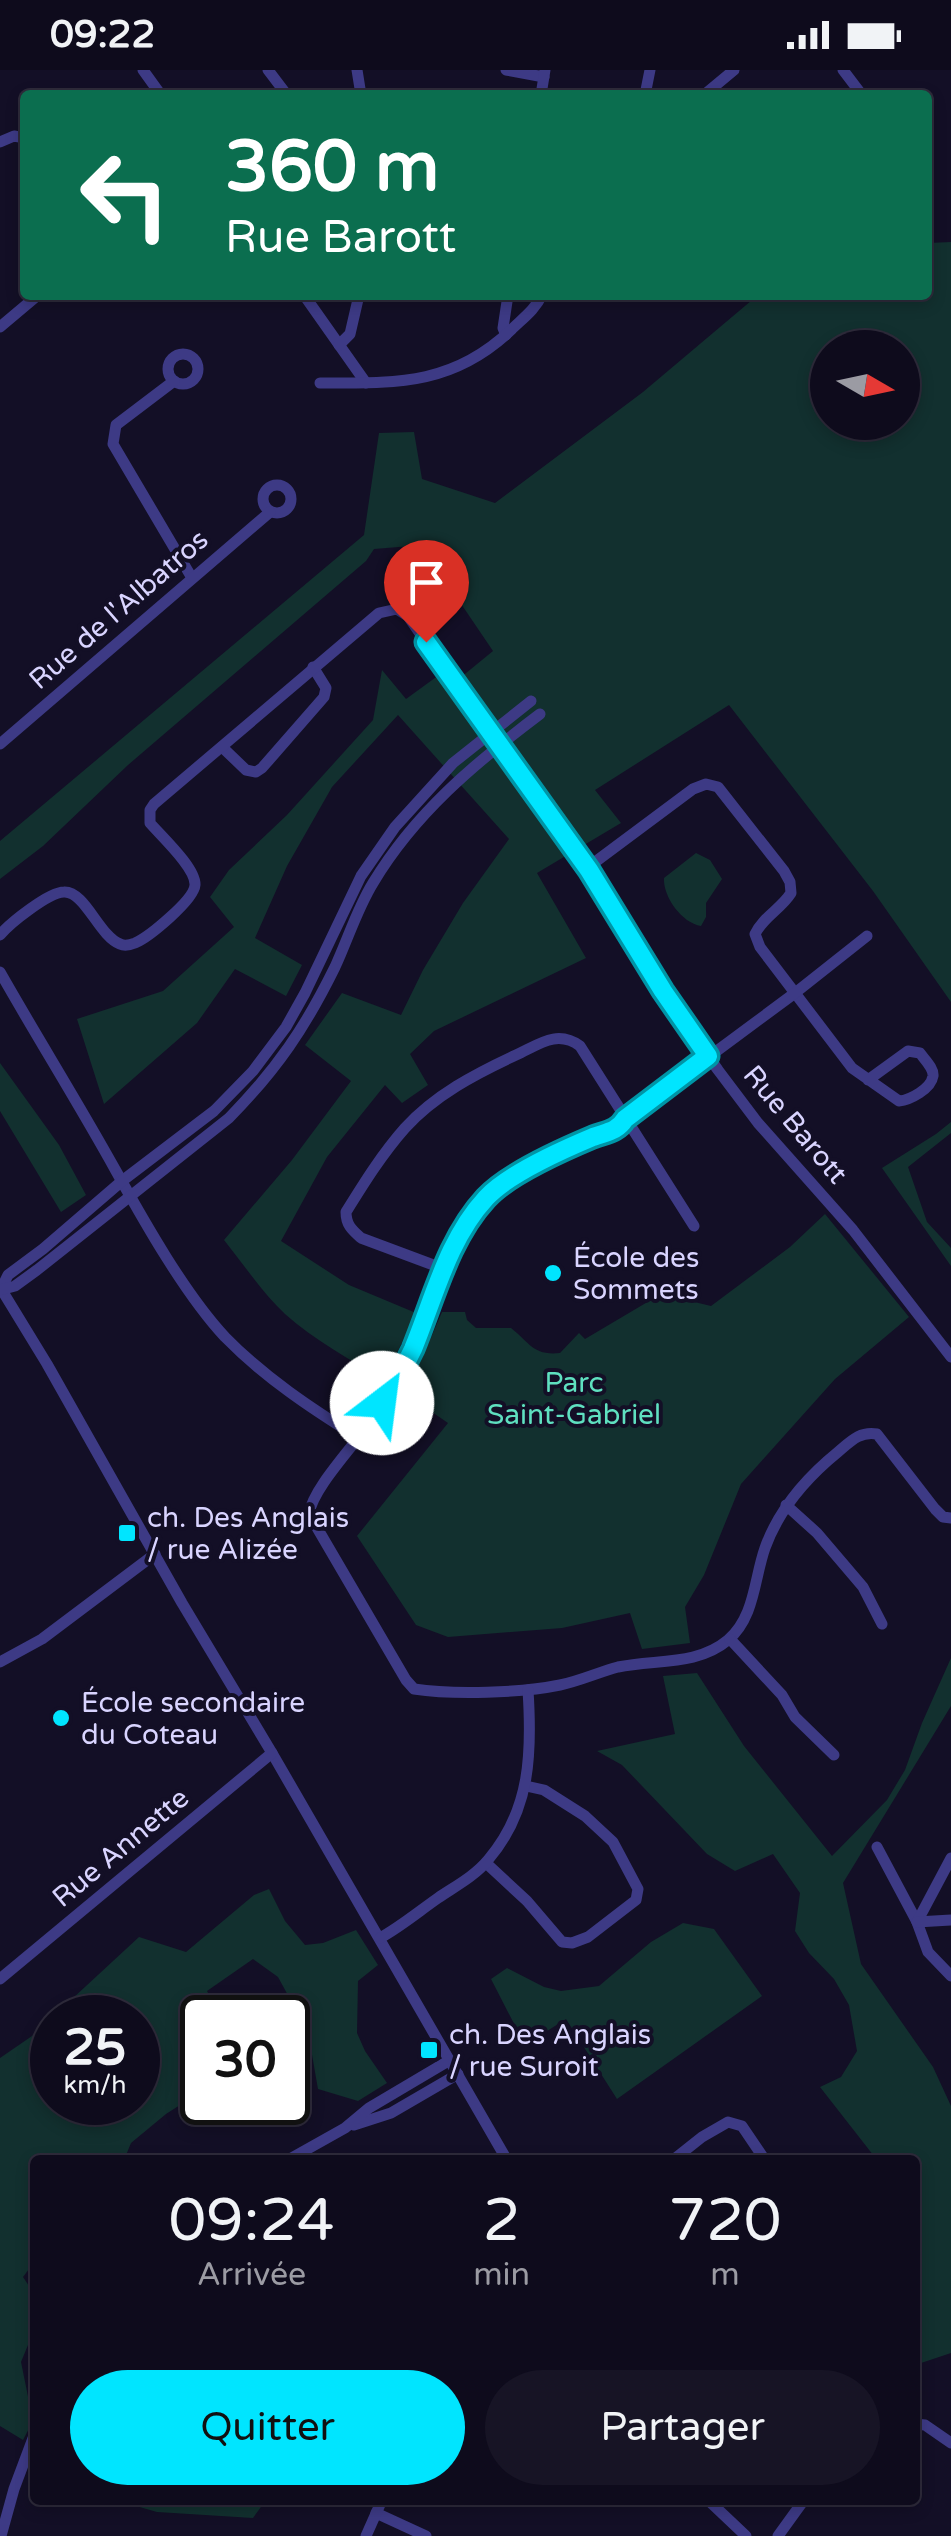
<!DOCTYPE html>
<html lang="fr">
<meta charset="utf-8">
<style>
body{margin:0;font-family:"Varela Round",sans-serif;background:#171425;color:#f1f3f6;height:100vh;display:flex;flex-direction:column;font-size:38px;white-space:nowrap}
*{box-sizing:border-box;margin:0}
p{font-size:32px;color:#9b9ba3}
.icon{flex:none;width:55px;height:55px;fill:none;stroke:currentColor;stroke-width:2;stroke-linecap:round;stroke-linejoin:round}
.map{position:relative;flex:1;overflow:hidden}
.sheet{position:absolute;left:30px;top:2085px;width:890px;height:350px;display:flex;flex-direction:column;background:#0e0b1c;border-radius:10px;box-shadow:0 5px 15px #0003,0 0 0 2px #2e2b3b}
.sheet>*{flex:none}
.banner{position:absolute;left:20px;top:20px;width:912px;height:210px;border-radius:10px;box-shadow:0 5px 15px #0003,0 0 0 2px #2e2b3b;background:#0b6e4f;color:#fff;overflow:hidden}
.needle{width:65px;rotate:99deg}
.fabs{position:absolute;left:810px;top:260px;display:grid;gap:20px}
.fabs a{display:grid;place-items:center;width:110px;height:110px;border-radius:50%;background:#0e0b1c;box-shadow:0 5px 15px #0003,0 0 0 2px #2e2b3b;font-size:50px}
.speed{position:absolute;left:30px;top:1925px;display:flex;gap:20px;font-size:50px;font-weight:700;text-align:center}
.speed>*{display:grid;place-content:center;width:130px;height:130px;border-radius:50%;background:#0e0b1c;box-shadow:0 5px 15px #0003,0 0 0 2px #2e2b3b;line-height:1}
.speed small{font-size:25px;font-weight:400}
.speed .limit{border:5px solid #111;border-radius:15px;background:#fff;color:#111}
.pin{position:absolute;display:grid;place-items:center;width:85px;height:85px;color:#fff;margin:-102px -42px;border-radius:50% 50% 50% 0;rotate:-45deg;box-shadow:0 0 10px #0007}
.pin .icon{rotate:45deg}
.me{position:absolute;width:110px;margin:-55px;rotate:30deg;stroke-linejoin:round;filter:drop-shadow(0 0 8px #0008)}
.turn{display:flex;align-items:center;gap:35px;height:210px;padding:0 40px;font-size:45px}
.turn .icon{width:130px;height:130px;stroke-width:2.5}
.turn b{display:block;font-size:70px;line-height:85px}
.eta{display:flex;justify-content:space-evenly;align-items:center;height:170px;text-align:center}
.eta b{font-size:60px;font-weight:600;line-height:70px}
.cta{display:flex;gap:20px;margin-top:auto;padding:20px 40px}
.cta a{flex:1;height:115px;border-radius:60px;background:#00e5ff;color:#111;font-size:40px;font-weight:600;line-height:115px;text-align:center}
.cta a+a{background:#171425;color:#f1f3f6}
.status{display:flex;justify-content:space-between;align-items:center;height:70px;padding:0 50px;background:#0e0b1c;direction:ltr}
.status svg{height:28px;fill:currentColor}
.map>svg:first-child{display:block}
.green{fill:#12302f;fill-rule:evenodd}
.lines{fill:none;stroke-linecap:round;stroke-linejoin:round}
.minor{stroke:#3d3a85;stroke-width:11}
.route-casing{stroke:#0095a6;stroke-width:25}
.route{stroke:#00e5ff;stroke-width:18}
.poi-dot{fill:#00e5ff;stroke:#130f26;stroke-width:4}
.labels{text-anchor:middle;stroke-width:8;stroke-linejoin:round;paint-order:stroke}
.street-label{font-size:28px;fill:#d9d4ff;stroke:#130f26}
.poi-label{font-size:28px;fill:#d9d4ff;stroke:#130f26;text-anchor:start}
.park-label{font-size:28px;fill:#5fe0c0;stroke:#130f26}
</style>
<div class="status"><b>09:22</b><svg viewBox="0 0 49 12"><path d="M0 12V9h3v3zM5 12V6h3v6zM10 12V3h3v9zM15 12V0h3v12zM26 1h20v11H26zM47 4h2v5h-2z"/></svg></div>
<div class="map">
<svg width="951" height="2466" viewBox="0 0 951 2466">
<rect width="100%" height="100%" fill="#130f26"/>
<!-- green -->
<g class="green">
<path d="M 951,172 L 951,932 L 873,821 L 729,635 L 595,720 L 621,753 L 537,803 L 586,888 L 434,961 L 410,984 L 428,1015 L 402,1033 L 385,1015 L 327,1087 L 281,1171 L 349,1215 L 416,1243 L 384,1310 C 351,1290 314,1270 285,1244 C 262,1222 244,1195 224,1170 L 292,1090 L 351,1011 L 305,975 L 342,923 L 401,945 L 423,900 L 463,833 L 509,769 L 398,645 L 332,717 L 287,796 L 255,868 L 302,895 L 286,926 L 235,899 L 197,953 L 104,1034 L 77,949 L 163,921 L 234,857 L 210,827 L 229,800 L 287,745 L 373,650 L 382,600 L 406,629 L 439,605 L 449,617 L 493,581 L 430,488 L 411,476 L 374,479 L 366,491 L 128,695 L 43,776 L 0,809 L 0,771 L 364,465 L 379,363 L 414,362 L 422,409 L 495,433 L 643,322 L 758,225 L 928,225 L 928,173 ZM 828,278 L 902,278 L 902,352 L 828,352 Z"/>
<path d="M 696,783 L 710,790 L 722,809 L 706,833 L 706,847 L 701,856 C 682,853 663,827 664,808 Z"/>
<path d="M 0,993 L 59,1075 L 86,1125 L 61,1142 L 0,1041 Z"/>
<path d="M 951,1052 L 951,1063 L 908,1097 L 927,1152 L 951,1178 L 951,1196 L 882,1098 L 936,1064 Z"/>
<path d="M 825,1144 L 909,1247 L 835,1309 L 741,1414 L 704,1505 L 685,1537 L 690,1573 L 642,1579 L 630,1543 L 562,1558 L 448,1567 L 416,1555 L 357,1466 L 448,1353 L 403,1322 L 422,1288 L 442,1242 L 465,1242 L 467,1250 L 476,1258 L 511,1258 C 529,1272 533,1286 560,1283 L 579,1263 L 585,1269 L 661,1224 L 711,1236 L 790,1177 Z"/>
<path d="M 951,1588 L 951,1636 L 843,1813 L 861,1894 L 933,1997 L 951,2036 L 951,2283 L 915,2295 L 915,2164 L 918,2160 L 915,2155 L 915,2090 L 877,2090 L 820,2017 L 841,2007 L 857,1981 L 849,1935 L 834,1909 L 809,1883 L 795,1861 L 800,1823 L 773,1784 L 735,1801 L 707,1784 L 622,1695 L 597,1681 L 675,1664 L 663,1606 L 697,1603 L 744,1676 L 832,1786 L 887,1730 L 905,1700 L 922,1653 Z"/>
<path d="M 269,1819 L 285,1851 L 305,1875 L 323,1873 L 356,1860 L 378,1895 L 358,1911 L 357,1963 L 365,1981 L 387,2013 L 358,2031 L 318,2019 L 308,1962 L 278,1907 L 253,1889 L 207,1921 L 221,1947 L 202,1948 L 202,2021 L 166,2044 L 131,2073 L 124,2090 L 35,2090 L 35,2191 L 23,2207 L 31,2219 L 35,2219 L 35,2258 L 21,2292 L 33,2351 L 23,2370 L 0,2356 L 0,1988 L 32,1966 L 139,1867 L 186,1882 L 254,1825 ZM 52,1948 L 138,1948 L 138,2032 L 52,2032 Z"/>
<path d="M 683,1853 L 714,1859 L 762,1926 L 617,2029 L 566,1949 L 525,1975 L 491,1909 L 507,1898 L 544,1917 L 561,1921 L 599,1916 L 651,1872 Z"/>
<path d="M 115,2430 L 266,2430 L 253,2448 L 157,2442 Z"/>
</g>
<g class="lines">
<!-- minor -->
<g class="minor">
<path d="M 143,0 L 161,25"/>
<path d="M 268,0 L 287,25"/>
<path d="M 357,0 L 361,25"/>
<path d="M 506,0 L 544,7"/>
<path d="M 843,0 L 862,25"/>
<path d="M 541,25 L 545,0"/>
<path d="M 645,25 L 650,0"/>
<path d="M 704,25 L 734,0"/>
<path d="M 0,72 L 14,66 L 25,68"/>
<path d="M 304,225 L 366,313"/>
<path d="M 0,257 L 38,225"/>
<path d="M 506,265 L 503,258 L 508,225"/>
<path d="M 339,275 L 350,264 L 359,225"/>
<circle cx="183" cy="299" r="15"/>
<path d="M 174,311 L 116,355 L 113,374 L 192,508"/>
<path d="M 320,313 C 395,313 452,316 511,260 C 522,249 535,240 542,225"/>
<circle cx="277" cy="429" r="14"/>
<path d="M 0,674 L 270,442"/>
<path d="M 222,677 L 246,700 L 256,702 L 262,698 L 324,627 L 326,618 L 313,597"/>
<path d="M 587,798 L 693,719 L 706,714 L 718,717 L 784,801 L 790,812 L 791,823 C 781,839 763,847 755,864 L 760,877 L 852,998 L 899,1031 C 910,1030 931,1019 933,1006 C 934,998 924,989 920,983 L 908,981 L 868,1010"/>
<path d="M 0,865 C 10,853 49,822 64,822 C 85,821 99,866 120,874 C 124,876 130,875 135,873 C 149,867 194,830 195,815 C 196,798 161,766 150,753 L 150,740 L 154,734 L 379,543 L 397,539 L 408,546 L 489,663 L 589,800 L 663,921 L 718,1000 L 758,1053 L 853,1160 L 951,1287"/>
<path d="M 867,866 L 795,923 L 625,1049 L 620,1057 C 610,1062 601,1064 591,1069 C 558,1083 516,1098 490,1124 C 448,1166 435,1229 411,1282 C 401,1305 386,1327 373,1348 C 356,1374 313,1417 309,1444 L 406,1610 L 414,1619 C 453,1625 521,1623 560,1615 C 580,1611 599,1602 618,1597 C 656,1589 697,1596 728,1570 C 755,1547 754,1509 765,1478 C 779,1439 806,1408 838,1382 C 851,1371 860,1361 877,1364 L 935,1439 L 943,1447 L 951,1448"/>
<path d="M 0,902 C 38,969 79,1034 116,1101 C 145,1153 185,1224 225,1267 C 264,1307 312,1339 359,1368"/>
<path d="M 444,1199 L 361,1168 C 352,1160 346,1155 346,1142 C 364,1113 382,1084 405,1058 C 435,1025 475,1004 516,985 C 538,975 557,959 580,976 L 694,1156"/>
<path d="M 0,1217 L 47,1294 L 182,1533 L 272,1683 L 507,2090"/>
<path d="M 1,1219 L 8,1205 L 43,1179 L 122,1111 L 214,1041 L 253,1001 L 286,957 L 305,923 L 361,806 L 395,757 L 453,693 L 531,631"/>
<path d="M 0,1220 L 15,1216 L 37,1200 L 229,1048 C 277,999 305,958 335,897 C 348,869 357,839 373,813 C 415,743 475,693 540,644"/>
<path d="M 786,1435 L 817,1463 L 863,1517 L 882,1554"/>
<path d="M 730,1569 L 782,1625 L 795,1647 L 834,1685"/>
<path d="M 0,1592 L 42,1569 L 155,1484"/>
<path d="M 877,1777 L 917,1852 L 928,1882 L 951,1906"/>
<path d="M 486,1793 L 527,1831 L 562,1872 L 572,1873 L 588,1867 L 636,1830 L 638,1819 L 613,1772 L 585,1746 L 544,1720 L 526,1716"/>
<path d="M 917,1852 L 951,1788"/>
<path d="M 917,1852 L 951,1850"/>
<path d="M 380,1868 C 400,1857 418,1842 438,1828 C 454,1817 475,1806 488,1790 C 531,1740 532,1682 528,1620"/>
<path d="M 0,1909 L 272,1683"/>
<path d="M 354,2055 L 391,2043 L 458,2004"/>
<path d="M 288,2090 L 345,2058 L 369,2038 L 450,1990"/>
<path d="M 673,2090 L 702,2067 L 728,2052 L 742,2056 L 765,2090"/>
<path d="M 915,2354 L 925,2355 L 951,2373"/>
<path d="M 708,2430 L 746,2466"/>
<path d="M 376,2443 L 426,2466"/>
<path d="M 1,2466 L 14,2419 L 35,2363"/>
<path d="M 366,2466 L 382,2430"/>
<path d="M 778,2466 L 804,2430"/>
</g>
</g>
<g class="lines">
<defs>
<path id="route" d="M 382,1333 C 394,1315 404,1298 413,1279 C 434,1228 448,1169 486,1128 C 508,1104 562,1080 593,1067 C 606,1062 617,1062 625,1049 L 708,986 L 663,921 L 589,800 L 426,572"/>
</defs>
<!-- route casing -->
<use href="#route" class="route-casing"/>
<!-- route -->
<use href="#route" class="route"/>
</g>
<!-- markers -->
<g class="poi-dot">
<circle cx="553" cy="1203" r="10"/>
<rect x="117" y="1453" width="20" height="20" rx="5"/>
<circle cx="61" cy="1648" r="10"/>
<rect x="419" y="1970" width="20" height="20" rx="5"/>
</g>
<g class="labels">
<!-- street labels -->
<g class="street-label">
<text transform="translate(118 539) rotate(-41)" y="10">Rue de l'Albatros</text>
<text transform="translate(796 1054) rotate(50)" y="10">Rue Barott</text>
<text transform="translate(120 1777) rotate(-40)" y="10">Rue Annette</text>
</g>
<!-- poi labels -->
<g class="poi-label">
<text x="573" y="1197">École des<tspan x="573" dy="32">Sommets</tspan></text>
<text x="147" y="1457">ch. Des Anglais<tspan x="147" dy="32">/ rue Alizée</tspan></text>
<text x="81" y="1642">École secondaire<tspan x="81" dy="32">du Coteau</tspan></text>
<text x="449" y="1974">ch. Des Anglais<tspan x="449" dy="32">/ rue Suroit</tspan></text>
</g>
<!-- park labels -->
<g class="park-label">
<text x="574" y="1322">Parc<tspan x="574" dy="32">Saint-Gabriel</tspan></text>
</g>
</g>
</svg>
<div class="fabs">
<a><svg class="needle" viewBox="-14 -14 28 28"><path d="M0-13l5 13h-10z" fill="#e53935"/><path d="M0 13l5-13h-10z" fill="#9b9ba3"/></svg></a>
</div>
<div class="speed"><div>25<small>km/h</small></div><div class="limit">30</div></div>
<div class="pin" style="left:426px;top:572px;background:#d93025"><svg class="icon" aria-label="arrive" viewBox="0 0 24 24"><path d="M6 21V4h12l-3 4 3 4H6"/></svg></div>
<svg class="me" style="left:382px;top:1333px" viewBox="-20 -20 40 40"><circle r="19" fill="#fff"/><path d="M0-13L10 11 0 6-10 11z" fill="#00e5ff"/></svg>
<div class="banner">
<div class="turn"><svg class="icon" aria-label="left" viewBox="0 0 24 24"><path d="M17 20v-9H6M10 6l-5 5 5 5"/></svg><div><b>360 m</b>Rue Barott</div></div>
</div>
<section class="sheet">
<div class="eta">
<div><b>09:24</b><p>Arrivée</p></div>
<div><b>2</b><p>min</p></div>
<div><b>720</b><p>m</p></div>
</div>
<div class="cta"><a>Quitter</a><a>Partager</a></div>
</section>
</div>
